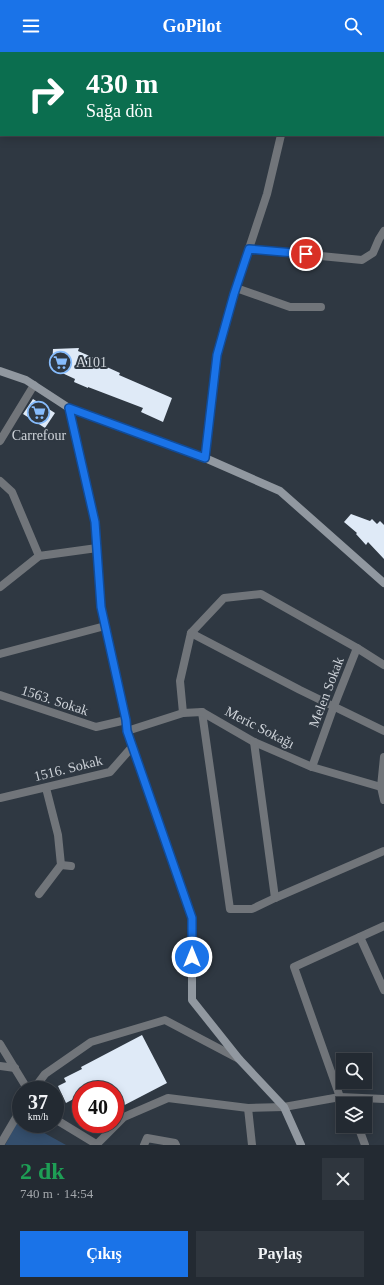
<!DOCTYPE html>
<html lang="tr">
<meta charset="utf-8">
<style>
body{margin:0;font-family:Georgia,serif;background:#2f363e;color:#f1f3f6;height:100vh;display:flex;flex-direction:column;font-size:15px;white-space:nowrap}
*{box-sizing:border-box;margin:0}
p{font-size:13px;color:#a3a7ac}
.icon{flex:none;width:22px;height:22px;fill:none;stroke:currentColor;stroke-width:2;stroke-linecap:round;stroke-linejoin:round}
.map{position:relative;height:1093px;overflow:hidden}
.details{display:flex;flex-direction:column;background:#232a32;flex:1}
.details>*{flex:none}
.hud{position:absolute;left:0px;top:0px;width:384px;height:84px;box-shadow:0 2px 10px #0003,0 0 0 1px #40464d;background:#0b6e4f;color:#fff;overflow:hidden}
.fabs{position:absolute;left:336px;top:1001px;display:grid;gap:8px}
.fabs a{display:grid;place-items:center;width:36px;height:36px;border-radius:0px;background:#232a32;box-shadow:0 2px 10px #0003,0 0 0 1px #40464d;font-size:20px}
.speed{position:absolute;left:12px;top:1029px;display:flex;gap:8px;font-size:20px;font-weight:700;text-align:center}
.speed>*{display:grid;place-content:center;width:52px;height:52px;border-radius:50%;background:#232a32;box-shadow:0 2px 10px #0003,0 0 0 1px #40464d;line-height:1}
.speed small{font-size:10px;font-weight:400}
.speed .limit{border:6px solid #d22;background:#fff;color:#111}
.pin{position:absolute;display:grid;place-items:center;width:34px;height:34px;color:#fff;margin:-17px;border:2px solid #fff;border-radius:50%;box-shadow:0 1px 4px #0007}
.me{position:absolute;width:44px;margin:-22px;rotate:0deg;stroke-linejoin:round;filter:drop-shadow(0 0 3px #0008)}
.turn{display:flex;align-items:center;gap:14px;height:84px;padding:0 20px;font-size:18px}
.turn .icon{width:52px;height:52px;stroke-width:2.5}
.turn b{display:block;font-size:28px;line-height:34px}
.round{display:grid;place-items:center;flex:none;width:42px;height:42px;border-radius:0px;background:#2f363e}
.overview{display:flex;align-items:center;justify-content:space-between;height:68px;padding:0 20px}
h1{font-size:24px;font-weight:600;line-height:30px;color:#1e9e55}
.cta{display:flex;gap:8px;margin-top:auto;padding:8px 20px}
.cta a{flex:1;height:46px;border-radius:0px;background:#1a73e8;color:#fff;font-size:16px;font-weight:600;line-height:46px;text-align:center}
.cta a+a{background:#2f363e;color:#f1f3f6}
header{display:flex;justify-content:space-between;align-items:center;height:52px;padding:0 20px;background:#1a73e8;color:#fff;font-size:18px;font-weight:600}
.map>svg:first-child{display:block}
.green{fill:#344e6c}
.building{fill:#dfeaf7}
.lines{fill:none;stroke-linecap:round;stroke-linejoin:round}
.street{stroke:#71757a;stroke-width:8}
.secondary{stroke:#9198a0;stroke-width:8}
.route-casing{stroke:#114b97;stroke-width:10}
.route{stroke:#1a73e8;stroke-width:7}
.labels{text-anchor:middle;stroke-width:4;stroke-linejoin:round;paint-order:stroke}
.poi-label{font-size:14px;fill:#ced3d9;stroke:#2f3842;text-anchor:start}
.street-label{font-size:14px;fill:#ced3d9;stroke:#2f3842}
</style>
<header><svg class="icon" aria-label="menu" viewBox="0 0 24 24"><path d="M4 6h16M4 12h16M4 18h16"/></svg>GoPilot<svg class="icon" aria-label="search" viewBox="0 0 24 24"><circle cx="10" cy="10" r="6"/><path d="M15 15l6 6"/></svg></header>
<div class="map">
<svg width="384" height="1093" viewBox="0 0 384 1093">
<rect width="100%" height="100%" fill="#2f3842"/>
<!-- green -->
<path class="green" d="M 19,1067 L 21,1068 L 21,1072 L 28,1072 L 66,1093 L 5,1093 Z"/>
<!-- building -->
<g class="building">
<path d="M 79,296 L 78,299 L 99,308 L 98,311 L 120,321 L 119,323 L 172,346 L 163,370 L 141,360 L 143,356 L 88,335 L 88,336 L 74,330 L 75,327 L 60,320 L 61,317 L 52,314 L 53,297 Z"/>
<path d="M 33,347 L 55,361 L 45,376 L 23,362 Z"/>
<path d="M 351,462 L 370,469 L 372,467 L 377,472 L 380,469 L 384,473 L 384,507 L 368,490 L 366,493 L 356,482 L 357,481 L 344,470 Z"/>
<path d="M 142,983 L 167,1031 L 115,1058 L 115,1038 L 81,1038 L 81,1043 L 66,1051 L 58,1034 L 66,1030 L 64,1026 L 82,1017 L 81,1015 Z"/>
</g>
<g class="lines">
<!-- street -->
<g class="street">
<path d="M 292,1 L 292,0"/>
<path d="M 249,197 L 362,208 L 373,201 L 379,187 L 384,179"/>
<path d="M 236,236 L 290,255 L 321,255"/>
<path d="M 0,389 L 34,333"/>
<path d="M 205,406 L 217,303 L 234,242 L 267,142 L 281,83"/>
<path d="M 0,429 L 12,440 L 39,504"/>
<path d="M 0,535 L 39,504 L 97,496"/>
<path d="M 191,581 L 300,638 L 384,679"/>
<path d="M 0,602 L 105,574"/>
<path d="M 0,643 L 96,675 L 126,668"/>
<path d="M 202,660 L 230,857 L 252,857 L 275,846 L 384,799"/>
<path d="M 183,661 L 180,629 L 191,581 L 224,546 L 261,542 L 357,596 L 384,613"/>
<path d="M 127,679 L 183,661 L 202,660 L 254,690 L 312,715 L 381,735"/>
<path d="M 254,690 L 275,846"/>
<path d="M 384,705 L 381,735 L 384,748"/>
<path d="M 312,715 L 334,654 L 357,596"/>
<path d="M 0,746 L 110,720 L 132,695"/>
<path d="M 61,813 L 71,814"/>
<path d="M 39,842 L 61,813 L 58,783 L 46,736"/>
<path d="M 360,885 L 384,938"/>
<path d="M 0,992 L 28,1038"/>
<path d="M 0,1014 L 15,1016"/>
<path d="M 33,1038 L 45,1022 L 91,990 L 165,968 L 239,1007"/>
<path d="M 340,1045 L 294,915 L 384,874"/>
<path d="M 248,1056 L 252,1093"/>
<path d="M 55,1067 L 96,1092"/>
<path d="M 358,1074 L 365,1093"/>
<path d="M 0,1093 L 21,1057"/>
<path d="M 96,1093 L 124,1065 L 168,1046 L 248,1056 L 284,1055 L 340,1045 L 384,1047"/>
<path d="M 144,1093 L 147,1086 L 175,1091 L 176,1093"/>
</g>
<!-- secondary -->
<g class="secondary">
<path d="M 0,319 L 26,328 L 69,356 L 205,406 L 280,439 L 384,531"/>
<path d="M 69,356 L 95,470 L 101,555 L 126,668 L 127,679 L 192,866 L 192,948 L 239,1007 L 284,1055 L 301,1093"/>
</g>
</g>
<g class="lines">
<defs>
<path id="route" d="M 192,905 L 192,866 L 127,679 L 126,668 L 101,555 L 95,470 L 69,356 L 205,406 L 217,303 L 234,242 L 249,197 L 306,202"/>
</defs>
<!-- route casing -->
<use href="#route" class="route-casing"/>
<!-- route -->
<use href="#route" class="route"/>
</g>
<!-- icons -->
<defs>
<symbol id="supermarket-ring" viewBox="-11 -11 22 22"><circle r="9.5" fill="#2f3842" stroke="#86bbfb" stroke-width="1.5"/><path d="M-6-5.5h2.5l.6 2H6L4.5 2H-2.5L-4.4-4H-6ZM-1.5 3.2a1.3 1.3 0 1 0 .1 0ZM3 3.2a1.3 1.3 0 1 0 .1 0Z" fill="#86bbfb"/></symbol>
</defs>
<g fill-rule="evenodd">
<use href="#supermarket-ring" x="48" y="298" width="25" height="25"/>
<use href="#supermarket-ring" x="26" y="348" width="25" height="25"/>
</g>
<g class="labels">
<!-- poi labels -->
<g class="poi-label">
<text x="76" y="315">A101</text>
<text x="39" y="388" text-anchor="middle">Carrefour</text>
</g>
<!-- street labels -->
<g class="street-label">
<text transform="translate(326 640) rotate(-69)" y="5">Melen Sokak</text>
<text transform="translate(55 648) rotate(18)" y="5">1563. Sokak</text>
<text transform="translate(260 675) rotate(27)" y="5">Meric Sokağı</text>
<text transform="translate(68 716) rotate(-14)" y="5">1516. Sokak</text>
</g>
</g>
</svg>
<div class="fabs">
<a><svg class="icon" aria-label="search" viewBox="0 0 24 24"><circle cx="10" cy="10" r="6"/><path d="M15 15l6 6"/></svg></a>
<a><svg class="icon" aria-label="layers" viewBox="0 0 24 24"><path d="M12 4l9 5-9 5-9-5zM3 14l9 5 9-5"/></svg></a>
</div>
<div class="speed"><div>37<small>km/h</small></div><div class="limit">40</div></div>
<div class="pin" style="left:306px;top:202px;background:#d93025"><svg class="icon" aria-label="arrive" viewBox="0 0 24 24"><path d="M6 21V4h12l-3 4 3 4H6"/></svg></div>
<svg class="me" style="left:192px;top:905px" viewBox="-20 -20 40 40"><circle r="17" fill="#1a73e8" stroke="#fff" stroke-width="3"/><path d="M0-11L8 9 0 5-8 9z" fill="#fff"/></svg>
<div class="hud">
<div class="turn"><svg class="icon" aria-label="right" viewBox="0 0 24 24"><path d="M7 20v-9h11M14 6l5 5-5 5"/></svg><div><b>430 m</b>Sağa dön</div></div>
</div>
</div>
<section class="details">
<div class="overview"><div><h1>2 dk</h1><p>740 m · 14:54</p></div><a class="round"><svg class="icon" aria-label="close" viewBox="0 0 24 24"><path d="M6 6l12 12M18 6L6 18"/></svg></a></div>
<div class="cta"><a>Çıkış</a><a>Paylaş</a></div>
</section>
